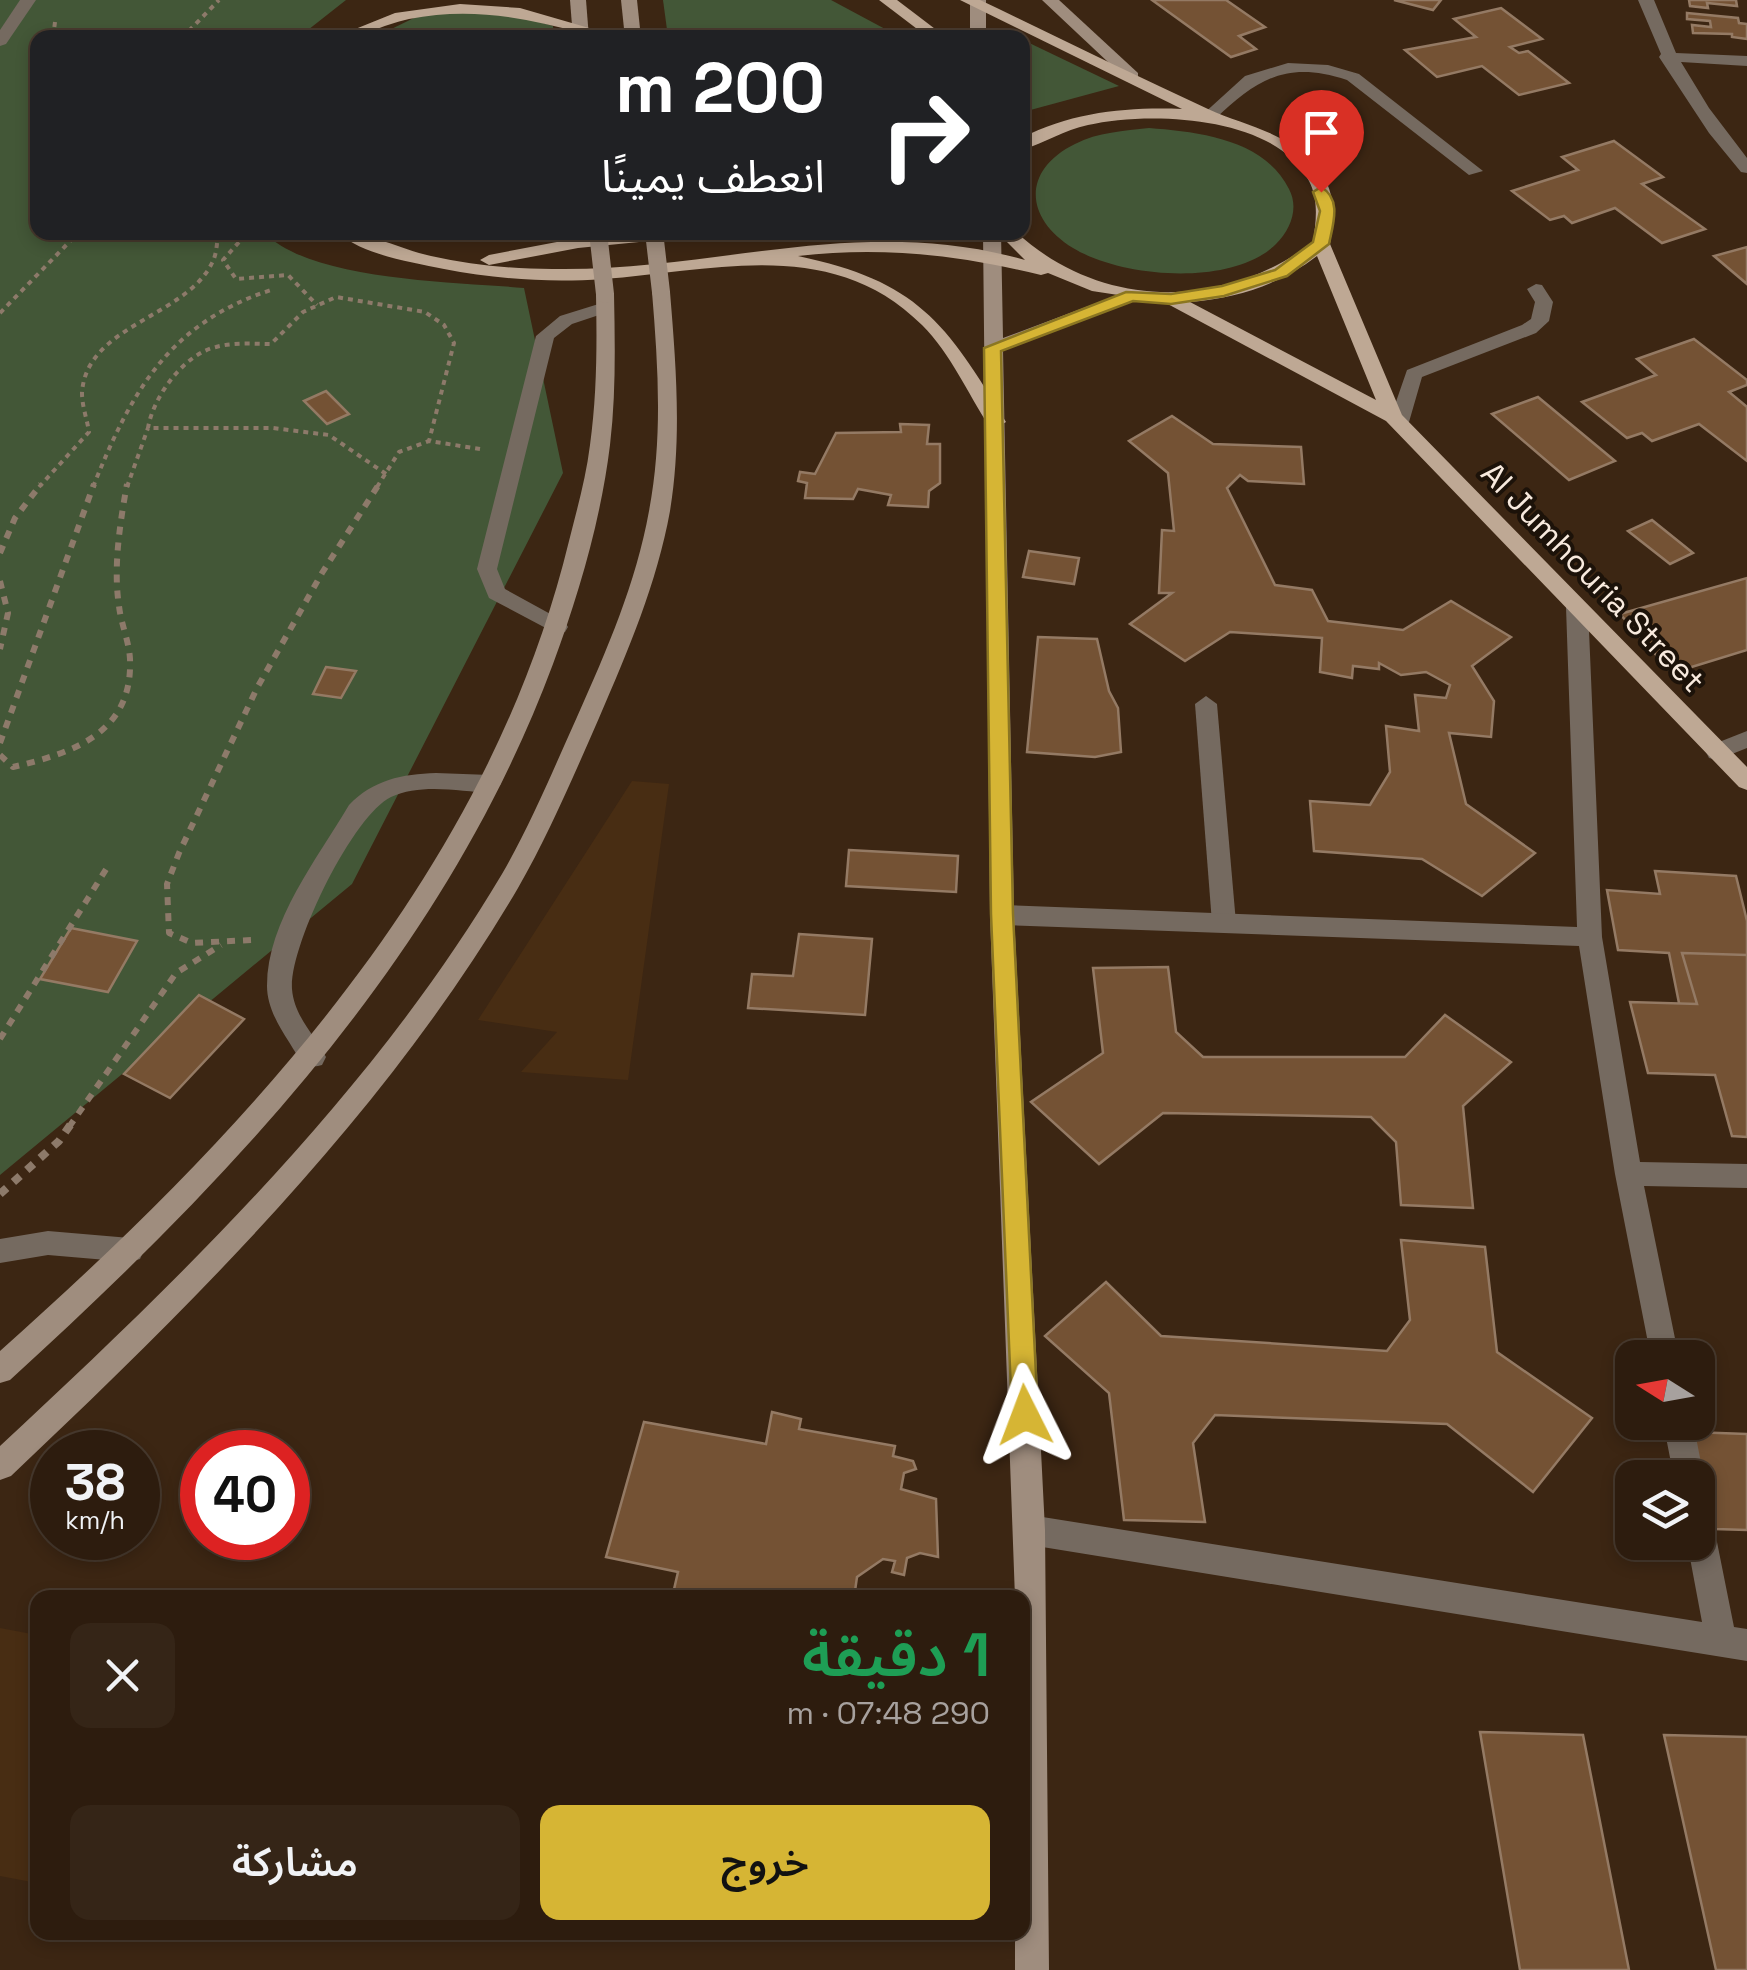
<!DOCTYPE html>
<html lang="ar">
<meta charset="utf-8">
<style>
body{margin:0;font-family:"Space Grotesk","Noto Sans Arabic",sans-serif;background:#352517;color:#f1f3f6;direction:rtl;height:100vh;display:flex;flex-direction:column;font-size:38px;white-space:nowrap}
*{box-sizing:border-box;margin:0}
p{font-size:32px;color:#a7a19e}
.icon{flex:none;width:55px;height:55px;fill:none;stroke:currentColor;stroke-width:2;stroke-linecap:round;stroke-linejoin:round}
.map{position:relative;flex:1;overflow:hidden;direction:ltr}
.drawer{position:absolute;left:30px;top:1590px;width:1000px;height:350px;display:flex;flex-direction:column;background:#2d1c0e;border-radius:20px;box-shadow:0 5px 15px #0003,0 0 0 2px #483a2e;direction:rtl}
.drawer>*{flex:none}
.guide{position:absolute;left:30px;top:30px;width:1000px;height:210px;border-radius:20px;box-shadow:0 5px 15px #0003,0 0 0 2px #483a2e;direction:rtl;background:#202124;color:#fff;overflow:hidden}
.needle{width:65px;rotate:281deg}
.tools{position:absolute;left:1615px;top:1340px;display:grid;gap:20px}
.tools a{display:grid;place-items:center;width:100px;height:100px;border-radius:20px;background:#2d1c0e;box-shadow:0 5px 15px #0003,0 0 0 2px #483a2e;font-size:50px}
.speed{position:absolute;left:30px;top:1430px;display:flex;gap:20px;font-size:50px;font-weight:700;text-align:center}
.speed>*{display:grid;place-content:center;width:130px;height:130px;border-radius:50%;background:#2d1c0e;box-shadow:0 5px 15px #0003,0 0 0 2px #483a2e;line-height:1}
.speed small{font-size:25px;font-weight:400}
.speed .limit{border:15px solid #d22;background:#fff;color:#111}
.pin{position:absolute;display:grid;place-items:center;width:85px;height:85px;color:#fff;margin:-102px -42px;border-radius:50% 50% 50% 0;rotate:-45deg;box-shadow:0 0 10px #0007}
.pin .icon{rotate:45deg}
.me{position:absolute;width:110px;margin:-55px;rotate:357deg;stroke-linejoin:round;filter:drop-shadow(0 0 8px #0008)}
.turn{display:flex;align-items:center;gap:35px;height:210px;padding:0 40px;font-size:45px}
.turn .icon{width:130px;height:130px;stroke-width:2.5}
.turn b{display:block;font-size:70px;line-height:85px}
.round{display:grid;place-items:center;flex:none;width:105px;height:105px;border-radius:20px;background:#352517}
.head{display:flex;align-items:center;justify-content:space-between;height:170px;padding:0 40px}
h1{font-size:60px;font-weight:600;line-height:75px;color:#1e9e55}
.action{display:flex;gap:20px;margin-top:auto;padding:20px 40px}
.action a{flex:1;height:115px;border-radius:20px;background:#d6b534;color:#111;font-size:40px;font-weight:600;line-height:115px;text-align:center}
.action a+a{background:#352517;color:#f1f3f6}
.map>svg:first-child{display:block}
.built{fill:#482d13}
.green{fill:#435737}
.building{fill:#745234;stroke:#947a64;stroke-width:2.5}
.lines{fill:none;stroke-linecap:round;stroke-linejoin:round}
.path-far2{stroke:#8d7a6a;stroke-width:4;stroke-dasharray:5 5;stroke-linecap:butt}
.path-far1{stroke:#8d7a6a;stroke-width:6;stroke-dasharray:8 8;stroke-linecap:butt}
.path{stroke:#8d7a6a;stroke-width:8;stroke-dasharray:9 9;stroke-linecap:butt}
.lane{fill:#756a60;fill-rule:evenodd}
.street{fill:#756a60;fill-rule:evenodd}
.secondary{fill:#9f8d7e;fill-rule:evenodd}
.primary{fill:#bea894;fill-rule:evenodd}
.secondary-bridge{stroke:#9f8d7e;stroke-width:18}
.route{fill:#d6b534;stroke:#8b7622;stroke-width:2.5}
.labels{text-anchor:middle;stroke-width:8;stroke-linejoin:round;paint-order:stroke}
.street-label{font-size:32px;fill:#f8eade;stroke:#1c1209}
</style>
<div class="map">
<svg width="1747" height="1970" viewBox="0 0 1747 1970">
<rect width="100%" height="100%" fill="#3c2613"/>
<!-- built -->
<g class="built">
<path d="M 632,781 L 669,784 L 628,1080 L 521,1072 L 557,1032 L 478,1020 Z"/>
<path d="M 0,1628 L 37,1635 L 37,1883 L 0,1876 Z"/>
</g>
<!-- green -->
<g class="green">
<path d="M 0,0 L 346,0 L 299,37 L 38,38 L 38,232 L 265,233 C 311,281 458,282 524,288 L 563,473 L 352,884 L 0,1175 Z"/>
<path d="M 663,0 L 831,0 L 900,37 L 668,37 Z"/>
<path d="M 498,9 L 553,26 L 554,37 L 373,38 L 420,15 Z"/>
<path d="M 1023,40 L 1119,86 L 1023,112 Z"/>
<path d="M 1149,128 C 1199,132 1264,139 1289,189 C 1299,208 1291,229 1276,244 C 1233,287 1122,278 1073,248 C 1024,218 1022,170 1075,144 C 1098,132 1124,131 1149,128 Z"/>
</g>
<!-- building -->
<g class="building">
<path d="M 1152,0 L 1226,0 L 1265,27 L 1239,36 L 1256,49 L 1231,57 Z"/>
<path d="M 1394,0 L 1441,0 L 1433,10 Z"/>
<path d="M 1689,0 L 1736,0 L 1737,6 L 1707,3 L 1708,8 L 1690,6 Z"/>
<path d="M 1501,8 L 1542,39 L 1510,47 L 1519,53 L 1528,51 L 1569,83 L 1519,95 L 1482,66 L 1437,77 L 1405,50 L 1476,37 L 1454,19 Z"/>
<path d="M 1687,13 L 1738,18 L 1739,23 L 1747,24 L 1747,39 L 1732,37 L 1732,34 L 1693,33 L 1692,25 L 1711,27 L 1710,21 L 1687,19 Z"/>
<path d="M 1614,141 L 1663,177 L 1642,184 L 1705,229 L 1662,243 L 1615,208 L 1572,223 L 1564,216 L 1550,220 L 1512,191 L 1578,170 L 1562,157 Z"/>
<path d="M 1747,247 L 1747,284 L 1714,256 Z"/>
<path d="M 1694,339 L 1747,380 L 1747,385 L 1729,392 L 1747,407 L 1747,461 L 1699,424 L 1652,441 L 1642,433 L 1627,438 L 1582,402 L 1656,375 L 1637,359 Z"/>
<path d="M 326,391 L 349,414 L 327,424 L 304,401 Z"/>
<path d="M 1538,397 L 1615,461 L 1569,480 L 1492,414 Z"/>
<path d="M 1172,416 L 1213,444 L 1301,447 L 1304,484 L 1248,481 L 1240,475 L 1227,488 L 1275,585 L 1312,590 L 1328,621 L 1403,630 L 1451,601 L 1511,637 L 1472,666 L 1494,701 L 1491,737 L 1449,733 L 1466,804 L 1535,853 L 1482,896 L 1422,859 L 1314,851 L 1310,801 L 1370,805 L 1390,772 L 1386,726 L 1419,731 L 1415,695 L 1446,698 L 1450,685 L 1426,672 L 1401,675 L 1379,663 L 1379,669 L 1353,666 L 1352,678 L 1320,672 L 1322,638 L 1230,632 L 1185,661 L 1130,624 L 1172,593 L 1159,593 L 1162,530 L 1174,531 L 1168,473 L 1129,441 Z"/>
<path d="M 900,424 L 929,425 L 927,444 L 940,444 L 940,483 L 929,491 L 928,507 L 888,505 L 891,495 L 858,489 L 853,499 L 805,498 L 807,483 L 798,481 L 800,472 L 815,474 L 836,433 L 901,432 Z"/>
<path d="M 1652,520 L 1693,553 L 1670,564 L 1628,531 Z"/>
<path d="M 1029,551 L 1079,558 L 1074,584 L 1023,577 Z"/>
<path d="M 1747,578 L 1747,650 L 1672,673 L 1620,614 Z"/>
<path d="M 1038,637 L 1097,639 L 1109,691 L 1118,708 L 1121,752 L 1095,757 L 1027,752 Z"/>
<path d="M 326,667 L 356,671 L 341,698 L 313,694 Z"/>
<path d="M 849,850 L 958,856 L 956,892 L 846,886 Z"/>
<path d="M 1655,871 L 1736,876 L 1747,921 L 1747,1013 L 1680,1008 L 1669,953 L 1618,950 L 1607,890 L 1660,894 Z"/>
<path d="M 71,928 L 137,941 L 108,992 L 40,979 Z"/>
<path d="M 799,934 L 872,939 L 865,1015 L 748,1008 L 752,974 L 793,976 Z"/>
<path d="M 1682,953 L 1747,955 L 1747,1137 L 1732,1136 L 1715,1075 L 1648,1073 L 1630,1002 L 1697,1004 Z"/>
<path d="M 1168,967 L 1176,1032 L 1203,1057 L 1405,1057 L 1445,1015 L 1511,1062 L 1463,1106 L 1473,1208 L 1401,1205 L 1396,1142 L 1371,1117 L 1163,1113 L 1099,1164 L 1031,1102 L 1103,1053 L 1093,968 Z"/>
<path d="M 199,995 L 244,1019 L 170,1098 L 124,1074 Z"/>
<path d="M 1401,1240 L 1485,1247 L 1497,1352 L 1592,1418 L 1533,1492 L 1447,1424 L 1215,1415 L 1193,1443 L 1205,1522 L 1124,1520 L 1109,1393 L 1045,1336 L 1106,1282 L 1161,1336 L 1387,1351 L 1410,1320 Z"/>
<path d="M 772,1412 L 801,1419 L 799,1429 L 895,1446 L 893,1456 L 913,1461 L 916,1469 L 904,1473 L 901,1489 L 936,1499 L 938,1557 L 920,1553 L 907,1558 L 904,1575 L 892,1572 L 895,1561 L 883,1559 L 857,1577 L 854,1598 L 672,1598 L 678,1572 L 606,1557 L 644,1422 L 766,1444 Z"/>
<path d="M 1691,1432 L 1747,1434 L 1747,1530 L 1715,1529 Z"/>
<path d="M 1480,1732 L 1583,1735 L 1629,1970 L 1520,1970 Z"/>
<path d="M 1664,1735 L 1747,1737 L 1747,1970 L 1716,1970 Z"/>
</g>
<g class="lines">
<!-- path-far2 -->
<g class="path-far2">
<path d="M 55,22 L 54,30 L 61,38"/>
<path d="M 182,38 L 219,0"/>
<path d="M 256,232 L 240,241 L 223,260 L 236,279 L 288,275 L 317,305"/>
<path d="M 0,313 L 79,232"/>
<path d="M 386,474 L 329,435 L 273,428 L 148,428 C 153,397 184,354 216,347 C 234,342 253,344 271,344 L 303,312 L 336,297 L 425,312 L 444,325 L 454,343 L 429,441"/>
<path d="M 39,487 L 89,432 C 87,419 82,406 82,393 C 86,325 186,317 212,263 C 217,254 217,242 218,232"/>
<path d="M 93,487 C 131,392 169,323 271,290"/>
<path d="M 127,487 L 148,428"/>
<path d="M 377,487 L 399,452 L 429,441 L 480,449"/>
</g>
<!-- path-far1 -->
<g class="path-far1">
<path d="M 0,553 L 15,518 L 41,484"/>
<path d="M 0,581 L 8,613 L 0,649"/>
<path d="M 0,743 L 94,484"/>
<path d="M 0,755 L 13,767 C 72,753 133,734 130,659 C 129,641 121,624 119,606 C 113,567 120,523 127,484"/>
<path d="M 251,940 L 192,943 L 169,933 L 167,884 L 179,853 L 257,688 L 322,573 L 379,484"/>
<path d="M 0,1039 L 110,863"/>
<path d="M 69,1127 L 176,973 L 221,945"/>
</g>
<!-- path -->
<path class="path" d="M 0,1194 L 59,1141 L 71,1124"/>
<!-- lane -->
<g class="lane">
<path d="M 605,302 L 611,303 L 611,311 L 572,324 L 554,338 L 497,569 L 505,589 L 565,622 L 568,627 L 565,632 L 557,634 L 489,598 L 477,569 L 536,336 L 560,316 Z"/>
<path d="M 1206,696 L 1217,704 L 1236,923 L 1233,930 L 1215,930 L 1212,923 L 1195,704 Z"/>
<path d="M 436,773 L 490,775 L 501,784 L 490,793 C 460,791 420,783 391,797 C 353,815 289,946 292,989 C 294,1016 314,1034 326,1057 L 322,1065 C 304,1071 298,1056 289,1042 C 278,1025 267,1006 267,986 C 267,921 318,858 349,805 C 373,780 402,774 436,773 Z"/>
<path d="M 48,1231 L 130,1238 L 140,1241 L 144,1250 L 140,1259 L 130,1262 L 48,1255 L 0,1263 L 0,1239 Z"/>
</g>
<!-- street -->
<g class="street">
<path d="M 20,0 L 36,0 L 6,44 L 0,46 L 0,30 Z"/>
<path d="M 1638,0 L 1654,0 L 1676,53 L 1747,56 L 1747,66 L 1681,62 L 1709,108 L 1747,158 L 1747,173 L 1741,172 L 1709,133 L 1659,57 L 1661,54 Z"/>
<path d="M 1288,63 L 1328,65 L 1359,74 L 1483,171 L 1469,175 L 1347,80 C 1287,60 1257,79 1215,119 L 1201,116 L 1245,76 Z"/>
<path d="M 1536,284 L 1542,285 L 1553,302 L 1549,321 L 1536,333 L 1422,377 L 1409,422 L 1399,428 L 1392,426 L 1389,422 L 1407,370 L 1522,325 L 1531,319 L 1535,302 L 1527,289 Z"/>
<path d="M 1577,600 L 1588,607 L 1602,937 L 1640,1162 L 1747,1164 L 1747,1188 L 1644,1186 L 1679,1358 L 1651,1358 L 1615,1174 L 1579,946 L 1002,925 L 993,922 L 990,915 L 993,908 L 1002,905 L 1577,927 L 1566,607 Z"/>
<path d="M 1747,731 L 1747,748 L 1717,760 L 1709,758 L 1706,752 L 1709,746 Z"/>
<path d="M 1663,1422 L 1693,1422 L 1704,1478 L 1700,1488 L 1698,1478 L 1674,1478 Z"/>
<path d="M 1698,1507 L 1709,1511 L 1713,1522 L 1734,1627 L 1747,1629 L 1747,1661 L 1030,1545 L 1019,1541 L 1015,1530 L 1019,1519 L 1030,1515 L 1702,1622 L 1687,1542 L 1698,1542 Z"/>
</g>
<!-- secondary -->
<g class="secondary">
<path d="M 570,0 L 586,0 L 589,38 L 573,38 Z"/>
<path d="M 621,0 L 637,0 L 641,38 L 625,38 Z"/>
<rect x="970" y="0" width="16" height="38"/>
<path d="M 1042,0 L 1059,0 L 1138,73 L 1138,79 L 1126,79 Z"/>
<path d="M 983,232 L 1001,232 L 1003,338 L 1126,292 L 1138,292 L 1141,296 L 1003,350 L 1014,915 L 1045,1530 L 1049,1970 L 1015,1970 L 1015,1932 L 1022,1932 L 1022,1598 L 1015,1598 L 990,915 Z"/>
<path d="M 661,287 L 670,292 C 676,365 682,438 670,511 C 657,583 628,651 599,718 C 574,775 549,834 518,888 C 386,1113 198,1299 11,1476 L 0,1480 L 0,1446 C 185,1274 372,1093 502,874 C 531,824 553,770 577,717 C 607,650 636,583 649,511 C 663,438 658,365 652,292 Z"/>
<path d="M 605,289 L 614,294 C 615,344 616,395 610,445 C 601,519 579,594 553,664 C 445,954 235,1175 10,1380 L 0,1383 L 0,1351 C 249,1129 488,875 569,541 C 577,509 586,478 590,445 C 597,395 597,344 596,294 Z"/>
</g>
<!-- primary -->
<g class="primary">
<path d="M 879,0 L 897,0 L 947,38 L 929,38 Z"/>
<path d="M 960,0 L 980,0 C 1056,36 1132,74 1208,109 C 1245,126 1287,132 1315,165 C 1336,188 1335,215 1330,244 L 1402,415 L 1747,767 L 1747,790 L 1739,787 L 1386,421 L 1164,302 L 1092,291 L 1048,273 L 1041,275 C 959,255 882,246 798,256 C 917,281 946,322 1006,422 L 996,428 L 989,426 C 967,392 951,354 922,325 C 832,235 713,271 603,279 C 550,283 495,279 444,269 C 410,262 363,255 337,232 C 370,232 399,249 431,256 C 471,265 512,269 552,269 C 716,272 859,213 1025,260 L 997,232 L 1016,232 C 1101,310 1223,311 1313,242 C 1316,222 1319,200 1309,181 C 1276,115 1149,111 1088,125 C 1064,130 1045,143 1022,150 L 1022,138 C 1072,112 1127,107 1182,109 ZM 1317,256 L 1376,400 L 1190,302 C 1237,298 1279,285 1317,256 Z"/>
<path d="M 460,4 L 520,8 L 589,28 L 581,33 C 523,17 469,7 409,19 C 382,25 360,38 333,38 L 395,13 Z"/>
<path d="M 631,232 L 698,232 L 690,237 L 578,248 L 489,265 L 480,260 L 489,255 L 578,238 Z"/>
</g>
<!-- secondary-bridge -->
<g class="secondary-bridge">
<path d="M 598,232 L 605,294"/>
<path d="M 654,232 L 661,292"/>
</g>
</g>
<!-- route -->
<path class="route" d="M 1321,187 C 1342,199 1333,224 1329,244 L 1287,276 L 1224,296 L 1171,304 L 1133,301 L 1001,351 L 1013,914 L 1038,1415 L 1034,1424 L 1025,1427 L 1016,1424 L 1012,1415 L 991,914 L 984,348 L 1126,292 L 1171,294 L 1222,286 L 1275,270 L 1313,242 L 1320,211 L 1313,192 Z"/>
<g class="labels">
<!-- street labels -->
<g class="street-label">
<text transform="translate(1593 577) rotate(46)" y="11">Al Jumhouria Street</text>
</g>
</g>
</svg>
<div class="tools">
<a><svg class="needle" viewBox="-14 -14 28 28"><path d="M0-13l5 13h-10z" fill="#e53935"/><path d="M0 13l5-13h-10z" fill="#a7a19e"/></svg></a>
<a><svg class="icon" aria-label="layers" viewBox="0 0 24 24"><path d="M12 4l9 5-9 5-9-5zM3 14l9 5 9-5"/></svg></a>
</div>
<div class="speed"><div>38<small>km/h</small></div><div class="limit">40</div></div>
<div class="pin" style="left:1321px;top:192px;background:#d93025"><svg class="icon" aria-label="arrive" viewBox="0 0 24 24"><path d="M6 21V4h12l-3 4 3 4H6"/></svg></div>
<svg class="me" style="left:1025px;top:1415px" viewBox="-20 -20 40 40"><path d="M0-17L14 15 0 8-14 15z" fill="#d6b534" stroke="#fff" stroke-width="4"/></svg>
<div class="guide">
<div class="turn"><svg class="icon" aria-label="right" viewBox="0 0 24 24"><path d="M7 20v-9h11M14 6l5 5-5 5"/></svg><div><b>200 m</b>انعطف يمينًا</div></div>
</div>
<section class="drawer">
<div class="head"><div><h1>1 دقيقة</h1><p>290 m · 07:48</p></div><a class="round"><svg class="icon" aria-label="close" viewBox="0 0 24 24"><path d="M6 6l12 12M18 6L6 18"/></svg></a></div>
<div class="action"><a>خروج</a><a>مشاركة</a></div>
</section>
</div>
